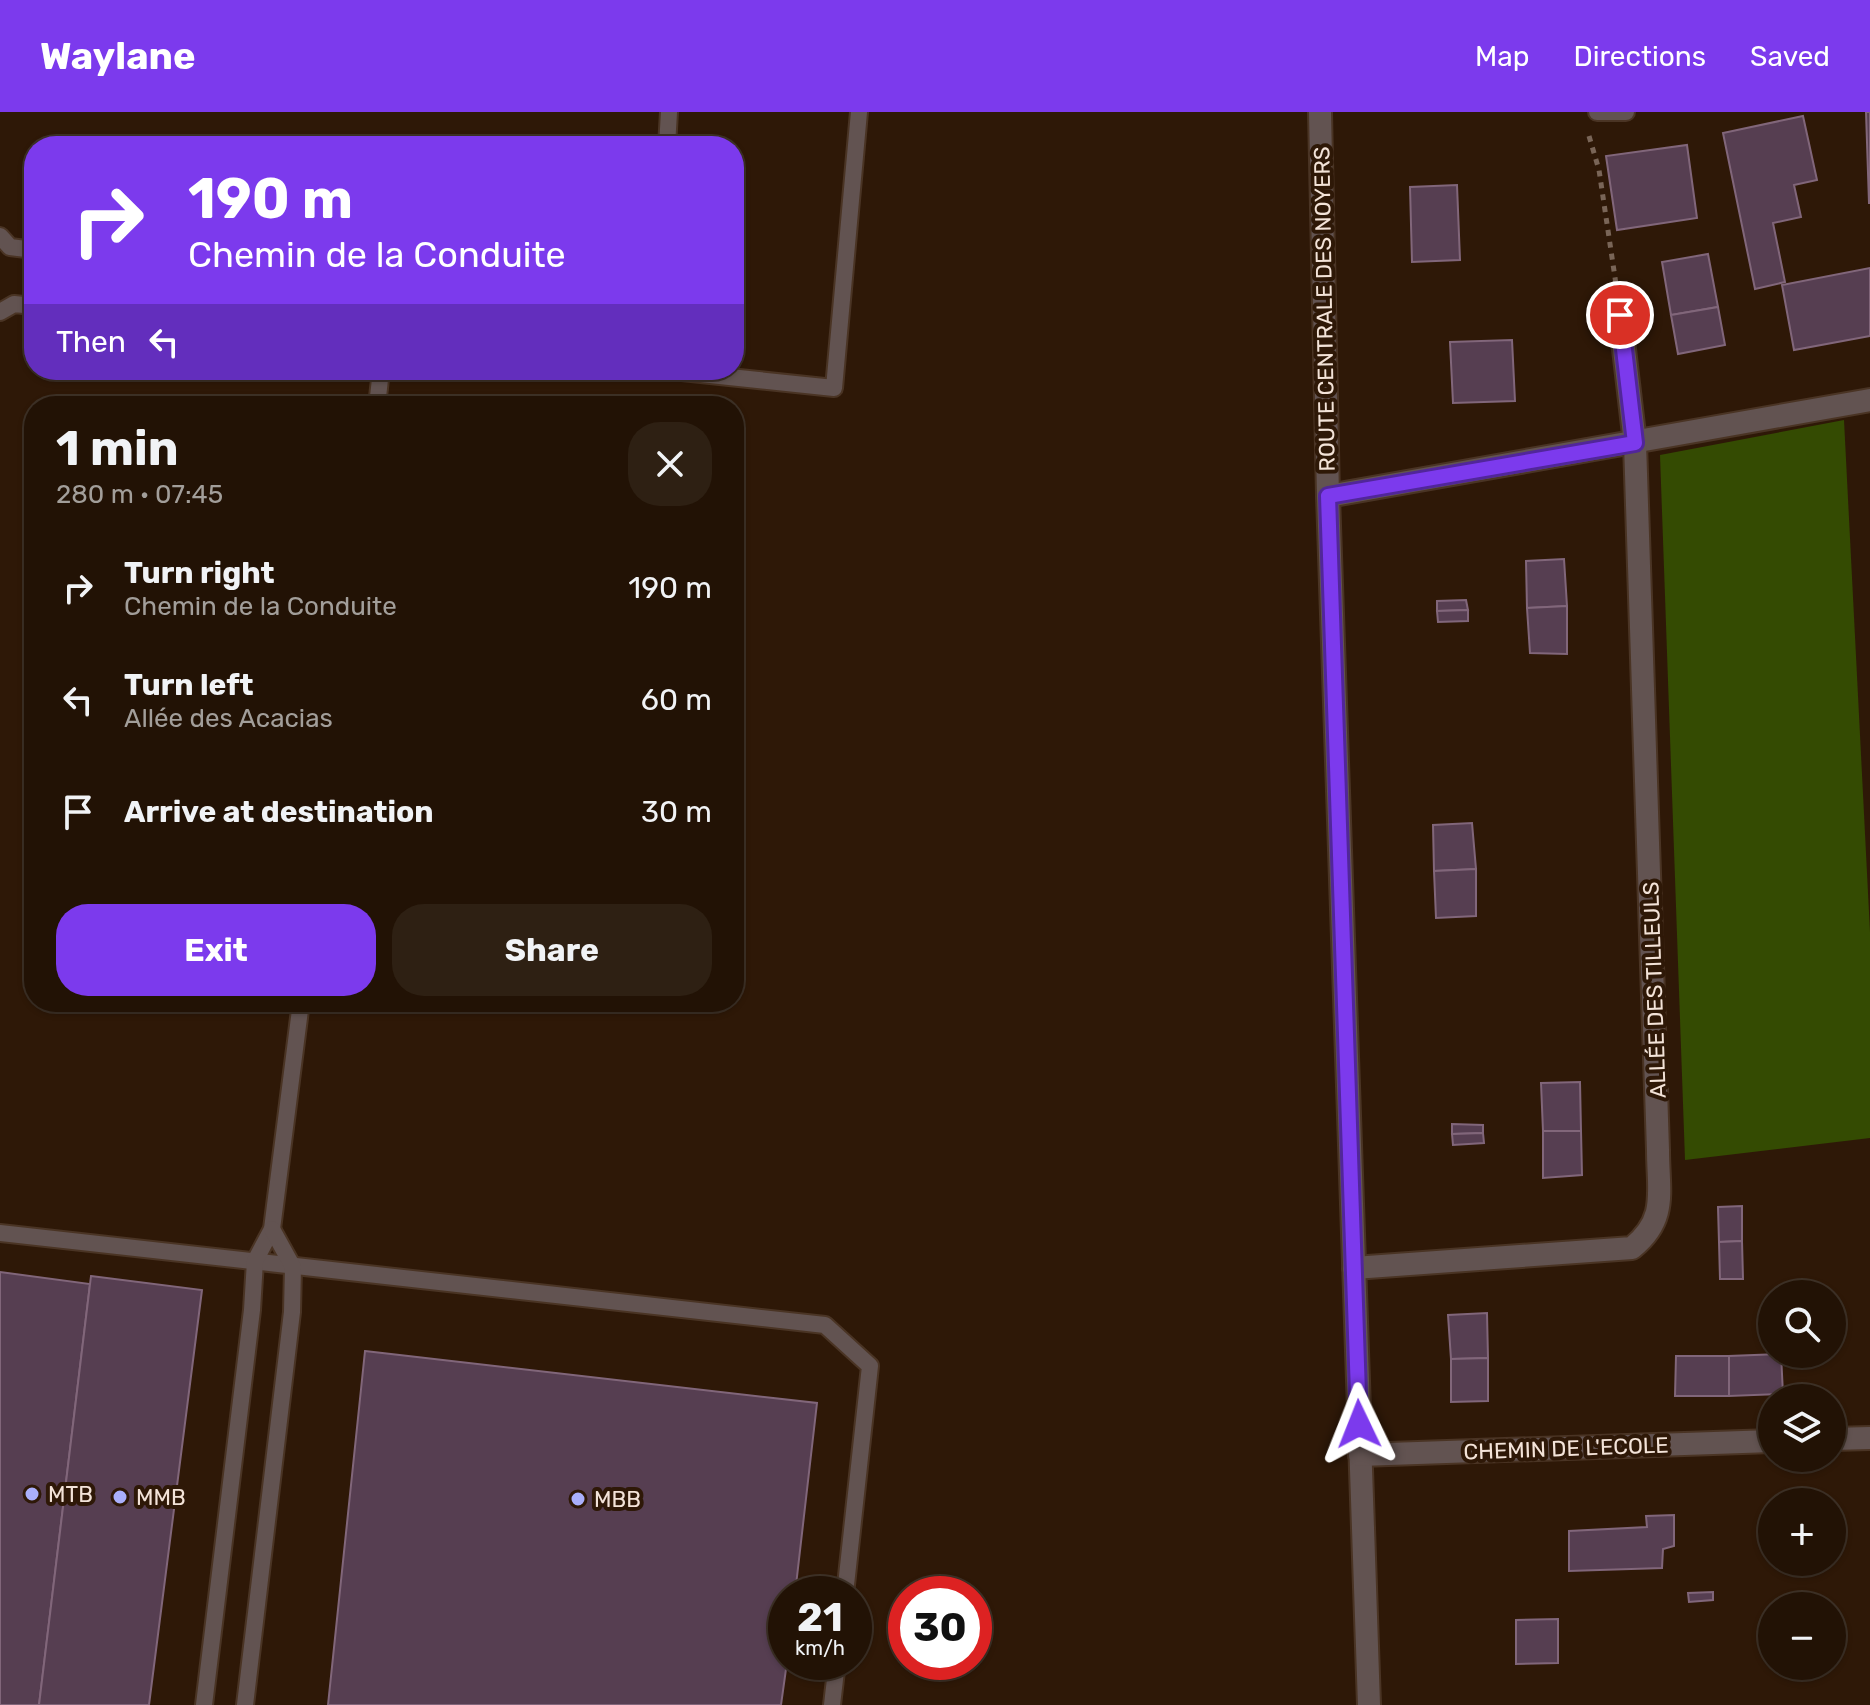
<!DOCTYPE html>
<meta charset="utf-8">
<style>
body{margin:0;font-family:Rubik,sans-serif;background:#2e2013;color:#f1f3f6;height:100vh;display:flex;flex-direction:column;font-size:30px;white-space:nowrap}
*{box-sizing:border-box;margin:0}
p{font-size:26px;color:#a29e9a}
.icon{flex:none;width:44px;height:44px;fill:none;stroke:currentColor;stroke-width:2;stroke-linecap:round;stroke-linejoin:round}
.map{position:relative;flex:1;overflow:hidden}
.panel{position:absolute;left:24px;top:284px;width:720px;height:616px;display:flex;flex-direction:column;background:#221205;border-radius:32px;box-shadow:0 2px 6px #0004,0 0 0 2px #3f3227}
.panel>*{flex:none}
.top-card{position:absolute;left:24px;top:24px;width:720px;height:244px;border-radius:32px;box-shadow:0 2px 6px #0004,0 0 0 2px #3f3227;background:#7c3aed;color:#fff;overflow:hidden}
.tools{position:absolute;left:1758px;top:1168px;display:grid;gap:16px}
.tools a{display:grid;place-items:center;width:88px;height:88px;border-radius:50%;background:#221205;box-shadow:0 2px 6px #0004,0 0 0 2px #3f3227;font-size:40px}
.speed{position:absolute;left:768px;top:1464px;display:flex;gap:16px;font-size:40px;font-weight:700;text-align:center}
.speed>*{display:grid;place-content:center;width:104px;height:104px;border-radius:50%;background:#221205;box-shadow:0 2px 6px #0004,0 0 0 2px #3f3227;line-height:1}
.speed small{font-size:20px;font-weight:400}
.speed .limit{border:12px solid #d22;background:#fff;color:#111}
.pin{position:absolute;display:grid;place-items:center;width:68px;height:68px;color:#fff;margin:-34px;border:4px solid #fff;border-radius:50%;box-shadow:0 2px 8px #0007}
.me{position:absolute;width:88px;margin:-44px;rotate:358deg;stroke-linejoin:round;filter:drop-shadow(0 0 6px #0008)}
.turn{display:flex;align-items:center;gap:28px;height:168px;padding:0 32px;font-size:36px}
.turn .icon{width:104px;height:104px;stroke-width:2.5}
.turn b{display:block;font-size:56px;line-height:68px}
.then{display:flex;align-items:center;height:76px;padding:0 32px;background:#0003;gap:16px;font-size:30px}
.round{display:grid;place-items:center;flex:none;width:84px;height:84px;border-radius:32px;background:#2e2013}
.head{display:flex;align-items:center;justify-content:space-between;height:136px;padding:0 32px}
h1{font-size:48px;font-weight:700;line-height:60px}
.cta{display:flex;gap:16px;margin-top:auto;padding:16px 32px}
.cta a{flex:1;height:92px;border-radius:32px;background:#7c3aed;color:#fff;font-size:32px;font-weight:700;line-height:92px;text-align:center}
.cta a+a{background:#2e2013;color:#f1f3f6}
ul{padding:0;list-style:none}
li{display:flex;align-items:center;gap:24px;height:112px;padding:0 32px}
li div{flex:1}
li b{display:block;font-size:30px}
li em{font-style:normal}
header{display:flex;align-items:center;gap:48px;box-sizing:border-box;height:112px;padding:0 40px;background:#7c3aed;color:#fff}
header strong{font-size:38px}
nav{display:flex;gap:44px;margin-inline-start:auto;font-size:28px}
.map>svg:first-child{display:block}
.green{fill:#344b02}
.building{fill:#563e51;stroke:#81667a;stroke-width:2}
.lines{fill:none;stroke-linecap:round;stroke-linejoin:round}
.service-casing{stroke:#4a3424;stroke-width:20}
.minor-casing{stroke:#4a3424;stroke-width:26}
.path{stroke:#796557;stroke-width:5;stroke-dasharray:6 6;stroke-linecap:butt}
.service{stroke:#625351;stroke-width:16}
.minor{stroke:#625351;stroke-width:22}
.route-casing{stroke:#51269a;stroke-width:20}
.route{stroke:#7c3aed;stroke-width:14}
.poi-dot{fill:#aaaffb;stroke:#2e1807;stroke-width:3}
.labels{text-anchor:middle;stroke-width:8;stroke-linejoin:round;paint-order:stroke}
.street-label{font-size:22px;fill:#f3e3d8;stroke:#2e1807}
.poi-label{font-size:22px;fill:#f3e3d8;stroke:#2e1807;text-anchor:start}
</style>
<header>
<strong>Waylane</strong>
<nav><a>Map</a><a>Directions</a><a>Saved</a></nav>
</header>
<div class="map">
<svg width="1870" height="1593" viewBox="0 0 1870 1593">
<rect width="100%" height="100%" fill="#2e1807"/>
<!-- green -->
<path class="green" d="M 1844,308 L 1870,820 L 1870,1026 L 1685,1048 L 1660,343 Z"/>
<!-- building -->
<g class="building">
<path d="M 1866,0 L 1870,0 L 1870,91 L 1869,91 Z"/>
<path d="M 1803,4 L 1817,68 L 1794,73 L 1801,105 L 1773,111 L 1785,170 L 1755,177 L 1723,21 Z"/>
<path d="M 1687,33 L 1697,106 L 1617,118 L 1606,44 Z"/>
<path d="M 1457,73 L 1460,148 L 1412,150 L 1410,75 Z"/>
<path d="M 1708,142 L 1718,195 L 1671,203 L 1662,150 Z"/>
<path d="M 1870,156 L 1870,224 L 1794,238 L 1782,173 Z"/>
<path d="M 1718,195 L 1725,233 L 1678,242 L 1671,203 Z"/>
<path d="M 1512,228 L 1515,289 L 1453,291 L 1450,230 Z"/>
<path d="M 1564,447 L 1567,494 L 1527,496 L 1526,449 Z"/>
<path d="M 1466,488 L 1468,498 L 1437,499 L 1437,489 Z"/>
<path d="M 1567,494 L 1567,542 L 1530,541 L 1527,496 Z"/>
<path d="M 1468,498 L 1468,509 L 1438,510 L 1437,499 Z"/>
<path d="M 1472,711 L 1476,757 L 1434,759 L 1433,713 Z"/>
<path d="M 1476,757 L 1476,804 L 1436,806 L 1434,759 Z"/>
<path d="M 1580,970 L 1581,1019 L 1543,1019 L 1541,971 Z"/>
<path d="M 1452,1012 L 1483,1013 L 1483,1021 L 1452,1022 Z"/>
<path d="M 1543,1019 L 1581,1019 L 1582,1063 L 1543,1066 Z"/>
<path d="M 1483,1021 L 1484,1031 L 1453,1033 L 1452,1022 Z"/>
<path d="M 1742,1094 L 1742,1129 L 1719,1130 L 1718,1095 Z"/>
<path d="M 1742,1129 L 1743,1167 L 1720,1167 L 1719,1130 Z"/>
<path d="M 0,1160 L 90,1172 L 39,1593 L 0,1593 Z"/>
<path d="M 91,1164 L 202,1178 L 149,1593 L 39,1593 Z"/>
<path d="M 1487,1201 L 1488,1246 L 1451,1247 L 1448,1203 Z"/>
<path d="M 365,1239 L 817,1291 L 795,1482 L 786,1482 L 787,1550 L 781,1593 L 328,1593 Z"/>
<path d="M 1781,1242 L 1783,1282 L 1729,1284 L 1729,1244 Z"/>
<path d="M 1676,1244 L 1729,1244 L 1729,1284 L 1675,1284 Z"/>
<path d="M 1488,1246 L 1488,1289 L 1451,1290 L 1451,1247 Z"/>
<path d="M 1674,1403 L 1674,1434 L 1663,1437 L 1662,1456 L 1569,1459 L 1569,1419 L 1647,1415 L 1646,1404 Z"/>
<path d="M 1713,1480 L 1713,1488 L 1689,1490 L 1688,1481 Z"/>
<path d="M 1558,1507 L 1558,1551 L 1516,1552 L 1516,1508 Z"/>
</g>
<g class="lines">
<defs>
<g id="service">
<path d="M 1597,0 L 1626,0"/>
<path d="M 667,34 L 669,0"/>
<path d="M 0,124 L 10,135 L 34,138"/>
<path d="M 0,200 L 14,192 L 34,194"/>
<path d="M 663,258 L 834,276 L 859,0"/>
<path d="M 377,294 L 381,258"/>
<path d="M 0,1121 L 825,1213 L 870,1254 L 845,1482"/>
<path d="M 204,1593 L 252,1198 L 255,1149 L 272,1117 L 301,890"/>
<path d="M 245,1593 L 292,1200 L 293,1155 L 272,1117"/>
<path d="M 832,1593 L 837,1550"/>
</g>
<g id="minor">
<path d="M 1320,0 L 1328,384 L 1369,1593"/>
<path d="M 1328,384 L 1870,288"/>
<path d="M 1354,1156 L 1632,1136 C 1668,1107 1658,1080 1658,1038 L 1635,331 L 1620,203"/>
<path d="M 1832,1327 L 1870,1326"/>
<path d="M 1360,1343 L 1772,1329"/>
</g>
</defs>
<!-- service casing -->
<use href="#service" class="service-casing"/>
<!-- minor casing -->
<use href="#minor" class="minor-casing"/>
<!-- path -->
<path class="path" d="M 1589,24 L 1599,58 L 1617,179"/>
<!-- service -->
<use href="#service" class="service"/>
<!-- minor -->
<use href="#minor" class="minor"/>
</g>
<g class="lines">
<defs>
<path id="route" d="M 1359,1312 L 1328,384 L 1635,331 L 1620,203"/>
</defs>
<!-- route casing -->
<use href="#route" class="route-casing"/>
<!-- route -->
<use href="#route" class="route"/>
</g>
<!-- markers -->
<g class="poi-dot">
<circle cx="32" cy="1382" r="8"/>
<circle cx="120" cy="1385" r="8"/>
<circle cx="578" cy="1387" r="8"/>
</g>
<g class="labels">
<!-- street labels -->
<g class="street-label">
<text transform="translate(1324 197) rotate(-91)" y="8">ROUTE CENTRALE DES NOYERS</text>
<text transform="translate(1654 878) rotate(-92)" y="8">ALLÉE DES TILLEULS</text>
<text transform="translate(1566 1336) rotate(-2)" y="8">CHEMIN DE L'ECOLE</text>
</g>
<!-- poi labels -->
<g class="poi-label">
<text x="48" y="1390">MTB</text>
<text x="136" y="1393">MMB</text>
<text x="594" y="1395">MBB</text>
</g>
</g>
</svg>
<div class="tools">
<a><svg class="icon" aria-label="search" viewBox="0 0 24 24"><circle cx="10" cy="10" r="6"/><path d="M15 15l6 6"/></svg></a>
<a><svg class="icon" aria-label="layers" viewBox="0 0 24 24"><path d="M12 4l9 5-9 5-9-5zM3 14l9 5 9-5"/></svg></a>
<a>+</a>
<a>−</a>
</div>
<div class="speed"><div>21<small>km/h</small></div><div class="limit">30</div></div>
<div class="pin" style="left:1620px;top:203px;background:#d93025"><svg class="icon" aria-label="arrive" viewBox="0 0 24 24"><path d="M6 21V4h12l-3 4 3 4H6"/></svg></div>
<svg class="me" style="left:1359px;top:1312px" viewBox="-20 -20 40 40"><path d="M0-17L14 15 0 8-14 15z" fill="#7c3aed" stroke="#fff" stroke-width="4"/></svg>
<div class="top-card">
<div class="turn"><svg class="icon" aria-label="right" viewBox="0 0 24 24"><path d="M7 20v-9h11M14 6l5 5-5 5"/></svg><div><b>190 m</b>Chemin de la Conduite</div></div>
<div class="then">Then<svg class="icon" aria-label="left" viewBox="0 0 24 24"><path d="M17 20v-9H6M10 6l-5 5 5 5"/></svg></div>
</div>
<section class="panel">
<div class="head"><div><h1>1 min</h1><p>280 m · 07:45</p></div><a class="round"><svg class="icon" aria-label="close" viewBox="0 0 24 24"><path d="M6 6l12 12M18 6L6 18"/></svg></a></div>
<ul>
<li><svg class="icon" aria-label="right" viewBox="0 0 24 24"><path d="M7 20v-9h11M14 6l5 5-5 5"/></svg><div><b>Turn right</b><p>Chemin de la Conduite</p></div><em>190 m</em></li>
<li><svg class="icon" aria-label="left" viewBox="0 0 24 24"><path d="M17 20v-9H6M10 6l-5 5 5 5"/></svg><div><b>Turn left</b><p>Allée des Acacias</p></div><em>60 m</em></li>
<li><svg class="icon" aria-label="arrive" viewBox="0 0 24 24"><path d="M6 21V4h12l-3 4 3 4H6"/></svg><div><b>Arrive at destination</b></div><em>30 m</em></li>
</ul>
<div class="cta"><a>Exit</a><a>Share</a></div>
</section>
</div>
